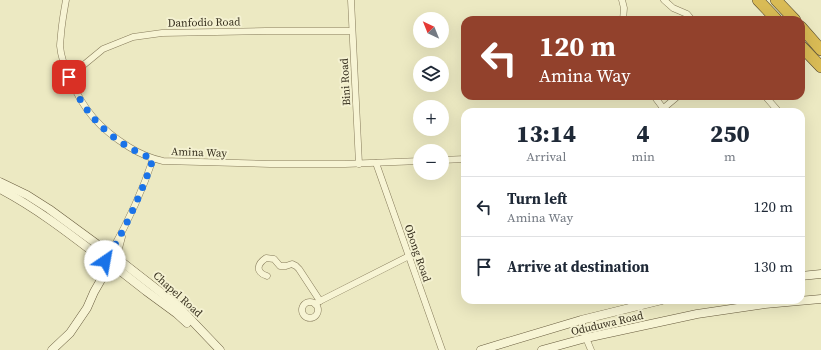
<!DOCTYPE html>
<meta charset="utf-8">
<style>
body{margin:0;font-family:"Source Serif 4",serif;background:#f2f2f3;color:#1f2937;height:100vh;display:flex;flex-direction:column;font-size:15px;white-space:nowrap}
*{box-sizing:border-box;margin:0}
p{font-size:13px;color:#747a83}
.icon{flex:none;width:22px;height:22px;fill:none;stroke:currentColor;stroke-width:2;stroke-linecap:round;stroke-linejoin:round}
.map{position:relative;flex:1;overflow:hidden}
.sheet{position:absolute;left:461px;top:108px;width:344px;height:196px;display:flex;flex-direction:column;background:#fff;border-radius:12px;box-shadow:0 4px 16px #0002}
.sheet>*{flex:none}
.banner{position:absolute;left:461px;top:16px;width:344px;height:84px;border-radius:12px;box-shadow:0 4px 16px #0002;background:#92412c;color:#fff;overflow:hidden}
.needle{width:26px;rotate:317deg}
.tools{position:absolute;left:413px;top:12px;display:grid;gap:8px}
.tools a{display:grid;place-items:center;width:36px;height:36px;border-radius:50%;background:#fff;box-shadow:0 4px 16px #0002;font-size:20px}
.pin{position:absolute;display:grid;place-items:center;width:34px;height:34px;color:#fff;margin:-17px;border-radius:8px;box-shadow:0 2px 6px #0006}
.me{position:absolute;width:44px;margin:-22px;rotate:33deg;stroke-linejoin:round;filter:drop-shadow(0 0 3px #0008)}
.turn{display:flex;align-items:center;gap:14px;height:84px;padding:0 12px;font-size:18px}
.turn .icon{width:52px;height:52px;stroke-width:2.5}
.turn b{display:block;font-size:28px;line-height:34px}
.eta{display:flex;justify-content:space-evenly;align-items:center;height:68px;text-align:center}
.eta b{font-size:24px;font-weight:800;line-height:28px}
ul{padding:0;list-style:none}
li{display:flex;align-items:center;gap:12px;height:60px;padding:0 12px;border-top:1px solid #e0e1e3}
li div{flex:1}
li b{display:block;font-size:15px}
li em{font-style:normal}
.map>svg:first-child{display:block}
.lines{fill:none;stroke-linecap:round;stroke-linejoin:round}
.street-casing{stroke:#857a5a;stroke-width:7}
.secondary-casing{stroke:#675b3d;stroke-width:9}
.highway-casing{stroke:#53472e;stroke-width:12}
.street{stroke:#f7f4d4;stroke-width:6}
.secondary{stroke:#f7f4d4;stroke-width:8}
.highway{stroke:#d9bb55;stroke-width:11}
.route{stroke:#1a73e8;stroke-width:7;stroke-dasharray:0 12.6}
.labels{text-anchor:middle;stroke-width:4;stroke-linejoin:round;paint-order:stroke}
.street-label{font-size:11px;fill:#352e1d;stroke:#f4f1d1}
</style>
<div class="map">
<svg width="821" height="350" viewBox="0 0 821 350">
<rect width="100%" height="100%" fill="#ece9c2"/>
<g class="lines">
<defs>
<g id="street">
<path d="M 66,0 C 64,11 62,22 61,34 C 61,37 60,42 60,46 C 61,57 65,68 70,78 C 83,110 100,129 129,147 C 140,154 150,158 163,161 L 270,164 L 345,164 L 420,161"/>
<path d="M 351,0 L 359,164"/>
<path d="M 622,0 L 624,8 L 623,20"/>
<path d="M 664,0 L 673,8 L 687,14 L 692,20"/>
<path d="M 69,77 L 103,49 L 133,37 L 162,33 L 266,31 L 352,31"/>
<path d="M 654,96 L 663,108"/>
<path d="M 765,96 L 779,112"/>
<path d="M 659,112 L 678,96"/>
<path d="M 442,160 L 465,159"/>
<path d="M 376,163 L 442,350"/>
<path d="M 111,252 C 128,222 142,192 153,159"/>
<path d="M 117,256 L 122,237"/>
<path d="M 267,276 C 255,272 257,264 266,258 L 274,259 L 280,266 L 286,266 L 292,264 L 296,266 L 299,269 L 320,301"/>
<circle cx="310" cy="310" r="8"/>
<path d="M 315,304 L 320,301 L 409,256"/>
<path d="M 581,320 L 586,338 L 591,350"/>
</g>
<g id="secondary">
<path d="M 0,182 L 27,195 L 49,209 L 109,253"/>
<path d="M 0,189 C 38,209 71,235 105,261"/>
<path d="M 118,259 L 177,305 L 220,350"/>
<path d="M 114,266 L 146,291 L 176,313 L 187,323"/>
<path d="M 801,276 L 821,274"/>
<path d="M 52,350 L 70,333 L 87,308 L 94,292 L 102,278 L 106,263"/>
<path d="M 481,350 L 581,320 L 662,300"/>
<path d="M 542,350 L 586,338 L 697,314 L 765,304 L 821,299"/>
</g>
<g id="highway">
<path d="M 758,0 L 777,20"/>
<path d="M 776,0 L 795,20"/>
<path d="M 801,27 L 821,50"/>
<path d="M 801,46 L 821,67"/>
</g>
</defs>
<!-- street casing -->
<use href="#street" class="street-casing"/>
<!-- secondary casing -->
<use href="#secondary" class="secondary-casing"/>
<!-- highway casing -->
<use href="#highway" class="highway-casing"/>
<!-- street -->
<use href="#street" class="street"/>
<!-- secondary -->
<use href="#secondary" class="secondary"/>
<!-- highway -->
<use href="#highway" class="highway"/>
</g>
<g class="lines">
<!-- route -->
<path class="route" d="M 69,77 C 85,117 113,143 153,159 C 142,192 128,223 111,252 L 109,253 L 105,256 L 105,261"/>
</g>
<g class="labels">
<!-- street labels -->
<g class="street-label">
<text transform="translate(204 22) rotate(-1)" y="4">Danfodio Road</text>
<text transform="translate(345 82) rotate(-93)" y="4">Bini Road</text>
<text transform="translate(199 152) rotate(2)" y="4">Amina Way</text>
<text transform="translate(418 253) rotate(71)" y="4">Obong Road</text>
<text transform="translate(178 294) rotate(42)" y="4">Chapel Road</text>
<text transform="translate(607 323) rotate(-13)" y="4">Oduduwa Road</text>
</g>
</g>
</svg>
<div class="tools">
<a><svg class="needle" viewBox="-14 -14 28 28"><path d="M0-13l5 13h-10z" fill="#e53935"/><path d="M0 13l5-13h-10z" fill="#747a83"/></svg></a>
<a><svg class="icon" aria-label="layers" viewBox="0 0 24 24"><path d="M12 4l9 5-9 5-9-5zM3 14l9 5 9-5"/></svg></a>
<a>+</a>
<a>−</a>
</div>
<div class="pin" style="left:69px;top:77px;background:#d93025"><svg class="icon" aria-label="arrive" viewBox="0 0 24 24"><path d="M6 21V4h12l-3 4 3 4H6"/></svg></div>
<svg class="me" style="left:105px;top:261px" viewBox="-20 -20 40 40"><circle r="19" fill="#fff"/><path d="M0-13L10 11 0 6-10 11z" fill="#1a73e8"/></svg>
<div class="banner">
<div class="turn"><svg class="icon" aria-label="left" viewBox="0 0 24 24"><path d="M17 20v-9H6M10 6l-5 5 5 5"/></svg><div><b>120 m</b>Amina Way</div></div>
</div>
<section class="sheet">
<div class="eta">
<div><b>13:14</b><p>Arrival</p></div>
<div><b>4</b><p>min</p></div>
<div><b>250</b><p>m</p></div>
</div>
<ul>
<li><svg class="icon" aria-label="left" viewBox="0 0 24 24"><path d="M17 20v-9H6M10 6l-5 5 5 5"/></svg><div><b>Turn left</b><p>Amina Way</p></div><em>120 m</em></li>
<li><svg class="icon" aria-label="arrive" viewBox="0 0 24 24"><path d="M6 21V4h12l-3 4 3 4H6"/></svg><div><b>Arrive at destination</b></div><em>130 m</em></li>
</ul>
</section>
</div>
